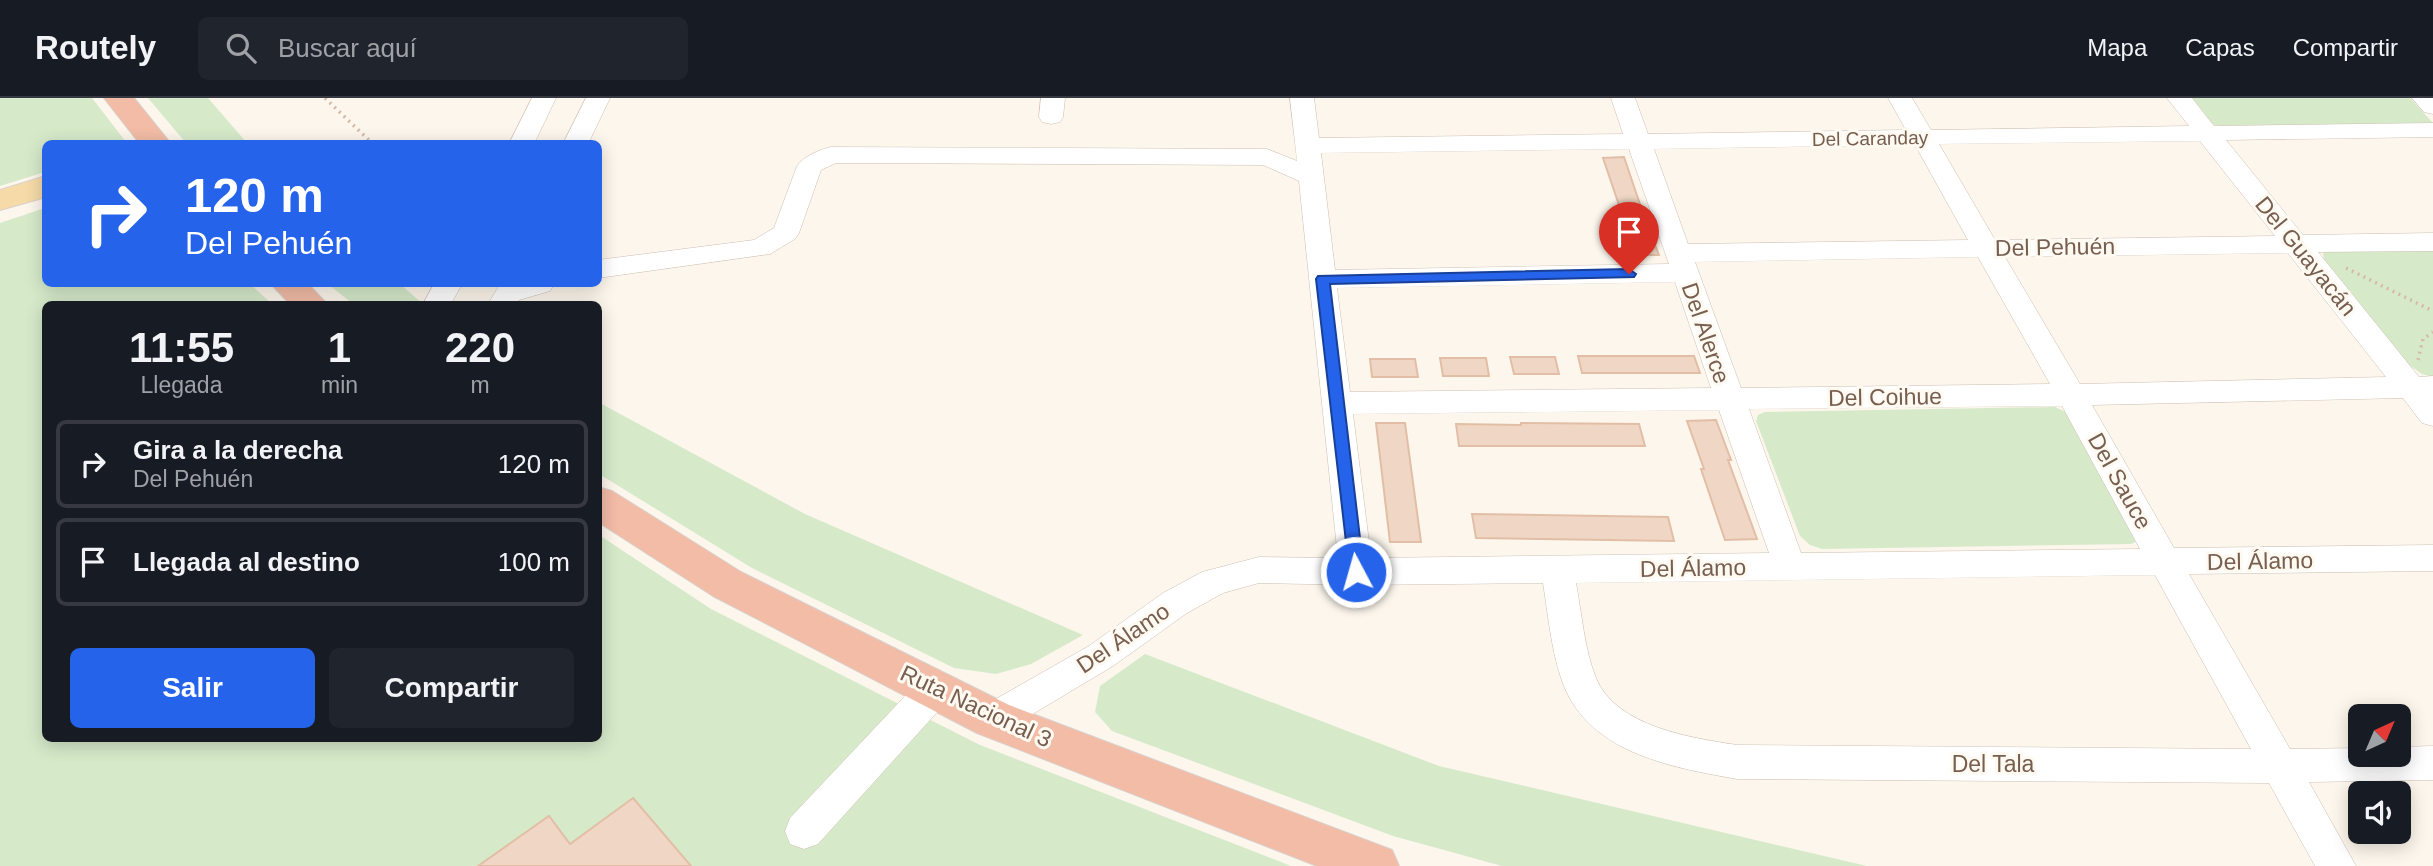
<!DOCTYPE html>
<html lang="es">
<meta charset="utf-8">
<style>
body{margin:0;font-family:Helvetica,sans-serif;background:#20242c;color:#f1f3f6;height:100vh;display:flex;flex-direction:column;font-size:26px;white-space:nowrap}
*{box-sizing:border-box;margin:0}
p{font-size:23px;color:#9ea1a6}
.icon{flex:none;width:38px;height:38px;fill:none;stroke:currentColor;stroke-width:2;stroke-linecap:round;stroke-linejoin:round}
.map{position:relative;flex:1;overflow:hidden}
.details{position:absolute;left:42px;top:203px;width:560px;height:441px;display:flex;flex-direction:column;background:#171b24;border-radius:10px;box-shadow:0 4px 18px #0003}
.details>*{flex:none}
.hud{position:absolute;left:42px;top:42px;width:560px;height:147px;border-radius:10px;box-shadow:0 4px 18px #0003;background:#2563eb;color:#fff;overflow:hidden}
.needle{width:46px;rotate:44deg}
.controls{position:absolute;left:2348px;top:606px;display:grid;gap:14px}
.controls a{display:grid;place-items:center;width:63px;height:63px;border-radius:10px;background:#171b24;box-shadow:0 4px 18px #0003;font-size:35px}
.pin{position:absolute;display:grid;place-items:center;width:60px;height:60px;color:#fff;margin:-72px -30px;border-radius:50% 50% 50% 0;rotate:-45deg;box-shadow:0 0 7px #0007}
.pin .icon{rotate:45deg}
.me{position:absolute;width:77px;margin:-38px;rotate:354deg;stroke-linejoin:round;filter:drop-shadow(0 0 5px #0008)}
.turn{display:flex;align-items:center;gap:24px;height:147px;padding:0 28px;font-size:32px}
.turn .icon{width:91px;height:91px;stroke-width:2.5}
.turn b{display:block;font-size:49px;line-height:60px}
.eta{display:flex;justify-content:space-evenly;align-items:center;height:119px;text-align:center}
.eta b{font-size:42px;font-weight:600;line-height:49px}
.primary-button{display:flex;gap:14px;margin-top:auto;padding:14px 28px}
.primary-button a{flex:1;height:80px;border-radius:10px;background:#2563eb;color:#fff;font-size:28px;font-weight:600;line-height:80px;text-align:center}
.primary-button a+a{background:#20242c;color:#f1f3f6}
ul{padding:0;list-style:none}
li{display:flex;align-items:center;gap:21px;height:88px;margin:0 14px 10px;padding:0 14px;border:4px solid #363941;border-radius:10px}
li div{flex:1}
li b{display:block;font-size:26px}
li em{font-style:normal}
header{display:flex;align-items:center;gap:42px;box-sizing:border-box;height:98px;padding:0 35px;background:#171b24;border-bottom:2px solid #363941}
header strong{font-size:33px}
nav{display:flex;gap:38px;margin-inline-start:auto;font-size:24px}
.search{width:490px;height:63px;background:#20242c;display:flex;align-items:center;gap:18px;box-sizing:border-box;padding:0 24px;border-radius:10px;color:#9ea1a6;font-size:26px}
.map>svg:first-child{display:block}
.green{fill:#d6eaca}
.building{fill:#f0d7c5;stroke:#e2bea6;stroke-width:2}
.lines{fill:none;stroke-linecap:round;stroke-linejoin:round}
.minor-casing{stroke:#cebeb1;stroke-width:1}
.major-casing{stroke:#d9d2ce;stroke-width:2}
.highway-casing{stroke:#d9d2ce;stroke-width:2}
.path{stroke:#d6baa7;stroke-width:3.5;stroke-dasharray:2 4.5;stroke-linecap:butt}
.minor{fill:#fff;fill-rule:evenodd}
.major{fill:#f6dba8;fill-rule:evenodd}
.highway{fill:#f2bca6;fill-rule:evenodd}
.route{fill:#2563eb;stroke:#184099;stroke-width:2}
.labels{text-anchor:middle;stroke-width:6;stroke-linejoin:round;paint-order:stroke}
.far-street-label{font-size:19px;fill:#775e4f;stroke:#fefaf2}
.street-label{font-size:23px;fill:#775e4f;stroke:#fefaf2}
</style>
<header>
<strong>Routely</strong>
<div class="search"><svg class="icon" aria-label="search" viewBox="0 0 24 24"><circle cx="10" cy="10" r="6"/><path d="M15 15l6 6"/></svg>Buscar aquí</div>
<nav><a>Mapa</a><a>Capas</a><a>Compartir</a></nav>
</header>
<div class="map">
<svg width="2433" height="768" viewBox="0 0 2433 768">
<rect width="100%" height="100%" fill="#fcf6ec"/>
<!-- green -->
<g class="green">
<path d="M 0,0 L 92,0 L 126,44 L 46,46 L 45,74 L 0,88 Z"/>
<path d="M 148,0 L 208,0 L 247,45 L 186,45 Z"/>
<path d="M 2186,0 L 2410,0 L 2433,25 L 2221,28 L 2211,26 Z"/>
<path d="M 45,110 L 46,186 L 250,186 L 272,206 L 46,206 L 46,640 L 598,640 L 599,437 L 711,511 L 980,647 L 1291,768 L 0,768 L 0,125 Z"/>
<path d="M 2433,151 L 2433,279 L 2422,276 L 2409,267 L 2324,162 L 2323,155 L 2329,152 Z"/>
<path d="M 328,186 L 400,186 L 423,206 L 353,206 Z"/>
<path d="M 598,304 L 805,416 L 1083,537 L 1031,566 L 996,576 L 954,570 L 752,470 L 599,376 Z"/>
<path d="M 2055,309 L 2070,316 L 2140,442 L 2131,446 L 1822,451 L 1810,447 L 1800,438 L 1756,323 L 1758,317 L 1765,314 Z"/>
<path d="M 1145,556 L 1439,668 L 1867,768 L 1502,768 L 1393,738 L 1112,633 L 1095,614 L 1100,588 Z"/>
</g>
<!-- building -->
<g class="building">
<path d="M 1624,59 L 1648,130 L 1659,157 L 1636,157 L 1603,60 Z"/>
<path d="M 1578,258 L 1694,258 L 1700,275 L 1582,275 Z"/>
<path d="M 1510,259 L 1555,259 L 1559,276 L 1514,276 Z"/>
<path d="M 1440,260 L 1486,260 L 1489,278 L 1443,278 Z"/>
<path d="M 1370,261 L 1415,261 L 1418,279 L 1372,279 Z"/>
<path d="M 1716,322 L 1731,362 L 1728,362 L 1757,441 L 1725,442 L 1701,371 L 1704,371 L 1687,323 Z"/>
<path d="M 1376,325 L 1405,325 L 1421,444 L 1390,444 Z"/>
<path d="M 1521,325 L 1639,326 L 1645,348 L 1459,348 L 1456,326 L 1521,327 Z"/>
<path d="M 1472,416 L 1668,419 L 1674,443 L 1476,440 Z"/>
<path d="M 633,700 L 691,768 L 478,768 L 549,718 L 570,746 Z"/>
</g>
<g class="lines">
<defs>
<g id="minor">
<path d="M 532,0 L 556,0 L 534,46 L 509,46 Z"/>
<path d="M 586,0 L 610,0 L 588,46 L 563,46 Z"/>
<path d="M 1041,0 L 1065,0 L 1063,19 L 1060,24 L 1051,26 L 1042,24 L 1039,19 Z"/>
<path d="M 1290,0 L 1314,0 L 1319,40 L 1623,36 L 1611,0 L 1635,0 L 1648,36 L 1906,32 L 1888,0 L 1912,0 L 1931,32 L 2189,28 L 2167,0 L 2192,0 L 2214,28 L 2433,25 L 2433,39 L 2226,42 L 2303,137 L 2433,135 L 2433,153 L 2318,154 L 2419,279 L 2433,278 L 2433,328 L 2422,325 L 2403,300 L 2092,307 L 2174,450 L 2433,447 L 2433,473 L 2189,476 L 2290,651 L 2361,650 L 2361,656 L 2399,656 L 2399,649 L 2433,648 L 2433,682 L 2309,684 L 2356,768 L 2315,768 L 2269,685 L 1737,681 C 1669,669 1585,654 1561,580 C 1551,550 1548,516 1543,485 L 1356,487 L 1259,485 L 1223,495 L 1187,515 L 1113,568 L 1006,632 L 993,637 L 980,632 L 975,621 L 980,610 L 1089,548 L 1163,495 L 1202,474 L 1259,459 L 1338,460 L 1299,83 L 1263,67 L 836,65 L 821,72 L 799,135 L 795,141 L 770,156 L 598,180 L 598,162 L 754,142 L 774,130 L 797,68 C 804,58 819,52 831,49 L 1267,51 L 1297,63 ZM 2200,43 L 2275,138 L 1995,142 L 1939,46 ZM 1915,47 L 1968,142 L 1688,146 L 1654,51 ZM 1629,51 L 1669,166 L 1335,172 L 1321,55 ZM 2288,155 L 2386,279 L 2080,286 L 2005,159 ZM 1978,159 L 2050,286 L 1741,290 L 1695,164 ZM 1675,184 L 1711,290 L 1350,294 L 1337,190 ZM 2062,308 L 2140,451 L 1801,455 L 1749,311 ZM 1719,312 L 1769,455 L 1371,460 L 1353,316 ZM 2155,477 L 2251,651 L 1737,647 C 1692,640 1616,629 1596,580 C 1584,550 1582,516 1576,485 Z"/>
<path d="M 2412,0 L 2433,0 L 2433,16 L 2424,14 Z"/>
<path d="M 434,186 L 462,186 L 451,206 L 423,206 Z"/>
<path d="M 509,186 L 554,186 L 550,193 L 519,202 L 516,206 L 488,206 L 499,188 Z"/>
<path d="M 935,576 L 948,580 L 953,591 L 948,602 L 818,746 L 804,751 L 790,746 L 785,733 L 790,720 L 922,580 Z"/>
</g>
<path id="major" d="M 46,78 L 46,99 L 0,112 L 0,92 Z"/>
<g id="highway">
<path d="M 104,0 L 134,0 L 171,46 L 140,46 Z"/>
<path d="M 271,186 L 308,186 L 327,206 L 290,206 Z"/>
<path d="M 598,389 L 612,393 L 741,474 L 1009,607 L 1392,752 L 1399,768 L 1317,768 L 977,635 L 713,498 L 598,424 Z"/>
</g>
</defs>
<!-- minor casing -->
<use href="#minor" class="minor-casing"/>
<!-- major casing -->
<use href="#major" class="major-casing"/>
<!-- highway casing -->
<use href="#highway" class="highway-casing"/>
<!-- path -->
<g class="path">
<path d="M 325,0 L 373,46"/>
<path d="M 2346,170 L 2433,213"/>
<path d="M 2418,262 L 2423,241 L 2433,234"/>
</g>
<!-- minor -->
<use href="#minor" class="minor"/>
<!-- major -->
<use href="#major" class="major"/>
<!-- highway -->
<use href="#highway" class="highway"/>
</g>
<!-- route -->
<path class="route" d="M 1629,171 L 1636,176 L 1634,179 L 1330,186 L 1364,474 L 1362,479 L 1350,479 L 1316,181 L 1318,178 Z"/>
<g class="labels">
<!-- far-street labels -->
<g class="far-street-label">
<text transform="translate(1870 40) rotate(-1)" y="7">Del Caranday</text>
</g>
<!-- street labels -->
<g class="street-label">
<text transform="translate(2055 149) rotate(-1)" y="8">Del Pehuén</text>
<text transform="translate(2306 158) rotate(51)" y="8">Del Guayacán</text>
<text transform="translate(1706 235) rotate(71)" y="8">Del Alerce</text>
<text transform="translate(1885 299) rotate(-1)" y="8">Del Coihue</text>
<text transform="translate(2120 383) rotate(61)" y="8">Del Sauce</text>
<text transform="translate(2260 463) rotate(-1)" y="8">Del Álamo</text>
<text transform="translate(1693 470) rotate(-1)" y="8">Del Álamo</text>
<text transform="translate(1123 540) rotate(-34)" y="8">Del Álamo</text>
<text transform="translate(976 608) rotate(25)" y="8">Ruta Nacional 3</text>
<text x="1993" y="674">Del Tala</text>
</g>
</g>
</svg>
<div class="controls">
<a><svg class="needle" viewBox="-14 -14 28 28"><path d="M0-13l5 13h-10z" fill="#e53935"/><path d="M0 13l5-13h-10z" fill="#9ea1a6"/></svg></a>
<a><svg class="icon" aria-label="sound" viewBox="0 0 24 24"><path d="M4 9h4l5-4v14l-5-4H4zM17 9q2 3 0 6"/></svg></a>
</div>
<div class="pin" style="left:1629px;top:176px;background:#d93025"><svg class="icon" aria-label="arrive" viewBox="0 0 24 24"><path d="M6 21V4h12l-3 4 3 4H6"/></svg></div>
<svg class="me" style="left:1356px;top:474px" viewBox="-20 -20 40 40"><circle r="17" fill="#2563eb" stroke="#fff" stroke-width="3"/><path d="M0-11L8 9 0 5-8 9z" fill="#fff"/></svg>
<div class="hud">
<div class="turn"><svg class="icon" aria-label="right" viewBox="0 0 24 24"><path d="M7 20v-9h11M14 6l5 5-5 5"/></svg><div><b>120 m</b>Del Pehuén</div></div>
</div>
<section class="details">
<div class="eta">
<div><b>11:55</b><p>Llegada</p></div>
<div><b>1</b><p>min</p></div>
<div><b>220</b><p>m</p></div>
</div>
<ul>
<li><svg class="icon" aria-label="right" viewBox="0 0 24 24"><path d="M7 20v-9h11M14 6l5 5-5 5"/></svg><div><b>Gira a la derecha</b><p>Del Pehuén</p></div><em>120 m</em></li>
<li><svg class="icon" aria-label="arrive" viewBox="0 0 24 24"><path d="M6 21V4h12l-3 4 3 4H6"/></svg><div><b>Llegada al destino</b></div><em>100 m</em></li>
</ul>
<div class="primary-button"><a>Salir</a><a>Compartir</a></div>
</section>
</div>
